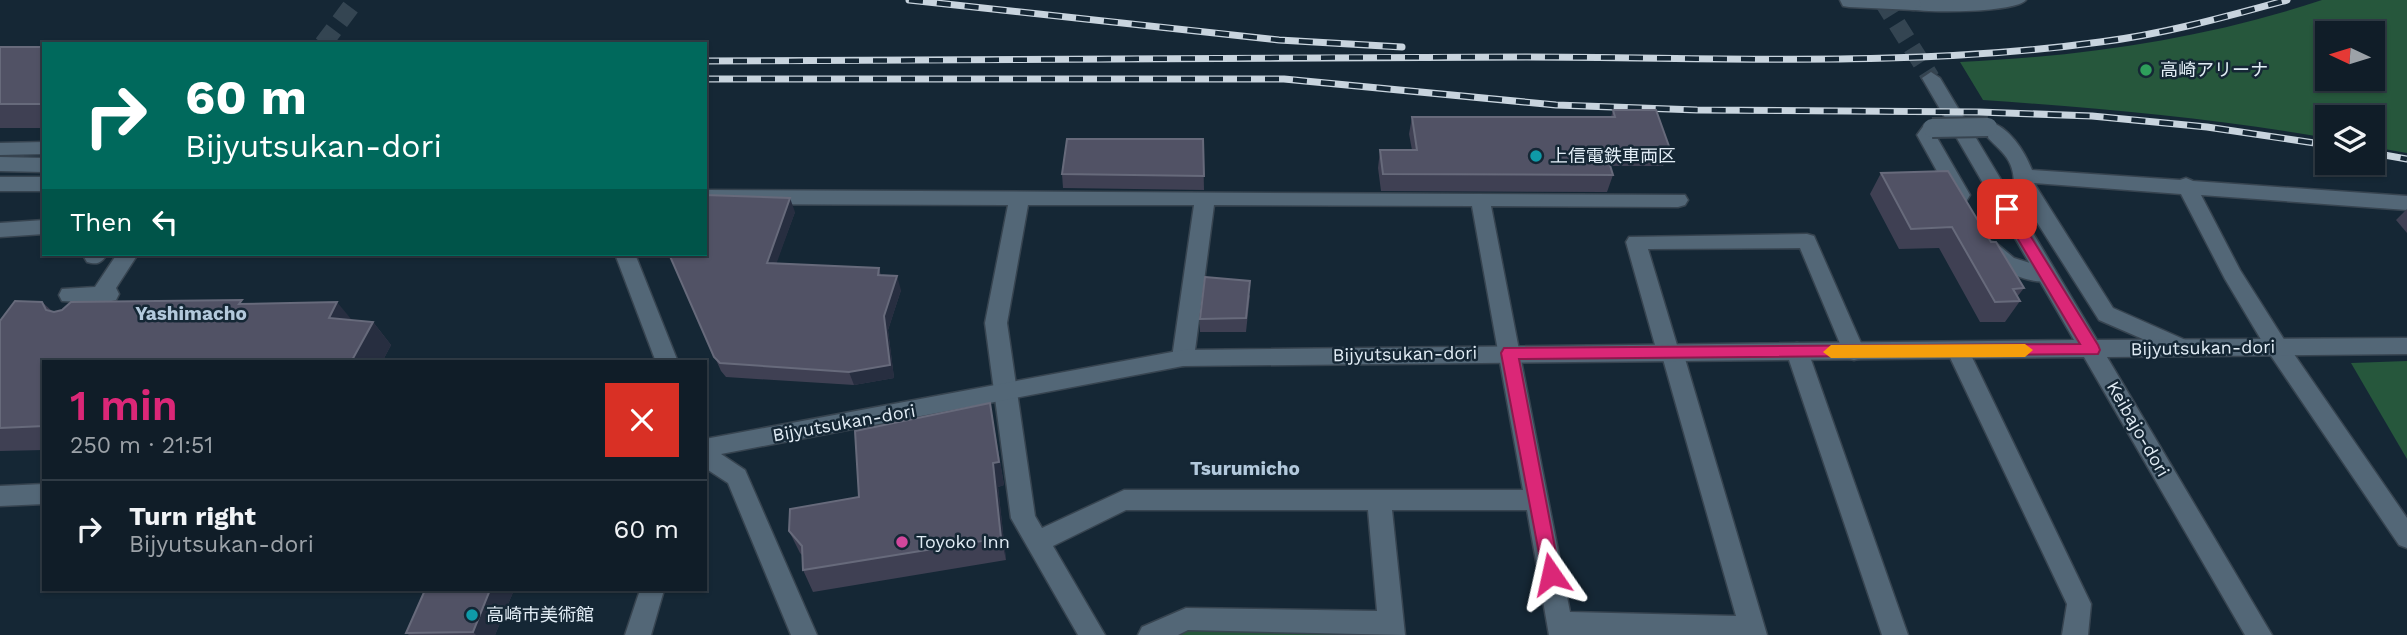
<!DOCTYPE html>
<meta charset="utf-8">
<style>
body{margin:0;font-family:"Work Sans","Noto Sans JP",sans-serif;background:#192630;color:#f1f3f6;height:100vh;display:flex;flex-direction:column;font-size:26px;white-space:nowrap}
*{box-sizing:border-box;margin:0}
p{font-size:23px;color:#9ca2a8}
.icon{flex:none;width:38px;height:38px;fill:none;stroke:currentColor;stroke-width:2;stroke-linecap:round;stroke-linejoin:round}
.map{position:relative;flex:1;overflow:hidden}
.sheet{position:absolute;left:42px;top:360px;width:665px;height:231px;display:flex;flex-direction:column;background:#101d28;border-radius:0px;box-shadow:0 2px 5px #0004,0 0 0 2px #303b45}
.sheet>*{flex:none}
.top-card{position:absolute;left:42px;top:42px;width:665px;height:214px;border-radius:0px;box-shadow:0 2px 5px #0004,0 0 0 2px #303b45;background:#00695c;color:#fff;overflow:hidden}
.needle{width:46px;rotate:274deg}
.buttons{position:absolute;left:2315px;top:21px;display:grid;gap:14px}
.buttons a{display:grid;place-items:center;width:70px;height:70px;border-radius:0px;background:#101d28;box-shadow:0 2px 5px #0004,0 0 0 2px #303b45;font-size:35px}
.pin{position:absolute;display:grid;place-items:center;width:60px;height:60px;color:#fff;margin:-30px;border-radius:14px;box-shadow:0 4px 10px #0006}
.me{position:absolute;width:77px;margin:-38px;rotate:349deg;stroke-linejoin:round;filter:drop-shadow(0 0 5px #0008)}
.turn{display:flex;align-items:center;gap:24px;height:147px;padding:0 28px;font-size:32px}
.turn .icon{width:91px;height:91px;stroke-width:2.5}
.turn b{display:block;font-size:49px;line-height:60px}
.then{display:flex;align-items:center;height:66px;padding:0 28px;background:#0003;gap:14px;font-size:26px}
.round{display:grid;place-items:center;flex:none;width:74px;height:74px;border-radius:0px;background:#192630}
.headline{display:flex;align-items:center;justify-content:space-between;height:119px;padding:0 28px}
h1{font-size:42px;font-weight:600;line-height:52px;color:#db2777}
ul{padding:0;list-style:none}
li{display:flex;align-items:center;gap:21px;height:98px;padding:0 28px;border-top:2px solid #303b45}
li div{flex:1}
li b{display:block;font-size:26px}
li em{font-style:normal}
.map>svg:first-child{display:block}
.green{fill:#26573c;fill-rule:evenodd}
.lines{fill:none;stroke-linecap:round;stroke-linejoin:round}
.street-tunnel{stroke:#344552;stroke-width:18;stroke-dasharray:18 10;stroke-linecap:butt}
.secondary-tunnel{stroke:#344552;stroke-width:18;stroke-dasharray:18 10;stroke-linecap:butt}
.street-casing{stroke:#374450;stroke-width:3}
.secondary-casing{stroke:#374450;stroke-width:3}
.street{fill:#536777;fill-rule:evenodd}
.secondary{fill:#536777;fill-rule:evenodd}
.rail-casing{stroke:#c8d4de;stroke-width:7}
.rail{stroke:#152735;stroke-width:4.5;stroke-dasharray:14;stroke-linecap:butt}
.street-bridge-casing{stroke:#374450;stroke-width:22;stroke-linecap:butt}
.street-bridge{stroke:#536777;stroke-width:18}
.wall{fill:#3f4053}
.shaded-wall{fill:#272e40}
.building{fill:#515265;stroke:#676a7b;stroke-width:2}
.route{fill:#db2777;stroke:#8e194d;stroke-width:2}
.slow{fill:#f59e0b}
.leisure-dot{fill:#2e9e5b;stroke:#152735;stroke-width:2.5}
.culture-dot{fill:#0f9aa8;stroke:#152735;stroke-width:2.5}
.hotel-dot{fill:#d1479c;stroke:#152735;stroke-width:2.5}
.labels{text-anchor:middle;stroke-width:5;stroke-linejoin:round;paint-order:stroke}
.poi-label{font-size:18px;fill:#e1ecf5;stroke:#152735;text-anchor:start}
.street-label{font-size:18px;fill:#e1ecf5;stroke:#152735}
.neighbourhood-label{font-size:19px;font-weight:bold;fill:#b3c9dc;stroke:#152735}
</style>
<div class="map">
<svg width="2407" height="635" viewBox="0 0 2407 635">
<rect width="100%" height="100%" fill="#152735"/>
<!-- green -->
<g class="green">
<path d="M 2322,0 L 2407,0 L 2407,153 L 2373,147 L 2373,117 L 2328,117 L 2327,138 C 2214,118 2099,108 1983,100 L 1960,62 C 2085,56 2204,39 2322,0 ZM 2328,33 L 2373,33 L 2373,79 L 2328,79 Z"/>
<path d="M 2407,361 L 2407,459 L 2351,363 Z"/>
<path d="M 1195,627 L 1366,631 L 1372,635 L 1180,635 Z"/>
</g>
<g class="lines">
<!-- street-tunnel -->
<path class="street-tunnel" d="M 323,44 L 356,0"/>
<!-- secondary-tunnel -->
<path class="secondary-tunnel" d="M 1882,0 L 1931,78"/>
<defs>
<g id="street">
<path d="M 1913,0 L 2026,0 C 2014,13 1927,13 1908,9 L 1906,5 Z"/>
<path d="M 1988,121 C 2009,127 2024,150 2032,170 L 2180,180 L 2186,178 L 2193,181 L 2407,196 L 2407,210 L 2201,195 L 2240,270 L 2285,341 L 2407,518 L 2407,548 L 2399,545 L 2269,353 L 2225,279 L 2181,194 L 2034,183 L 2113,308 L 2190,342 L 2193,348 L 2190,354 L 2182,356 L 2099,320 L 2014,186 C 2015,153 1994,149 1979,127 L 1981,123 Z"/>
<path d="M 1932,122 L 1939,124 L 1941,128 L 1936,136 L 1970,195 L 1967,200 L 1953,200 L 1917,135 L 1925,124 Z"/>
<path d="M 44,142 L 44,154 L 0,155 L 0,143 Z"/>
<path d="M 0,157 L 44,158 L 44,172 L 0,171 Z"/>
<rect x="0" y="177" width="44" height="14"/>
<path d="M 705,190 L 1685,195 L 1688,200 L 1685,205 L 1678,207 L 1491,206 L 1570,612 L 1736,616 L 1663,359 L 1657,352 L 1626,242 L 1629,237 L 1807,234 L 1814,236 L 1865,352 L 1862,358 L 1854,360 L 1846,358 L 1800,248 L 1648,249 L 1677,345 L 1683,352 L 1767,635 L 1549,635 L 1527,510 L 1392,510 L 1405,635 L 1188,630 L 1178,635 L 1138,635 L 1142,627 L 1186,608 L 1377,611 L 1368,510 L 1126,510 L 1053,546 L 1105,635 L 1078,635 L 1011,518 L 985,323 L 1008,205 L 705,204 ZM 1028,205 L 1194,205 L 1172,358 L 1175,364 L 1183,366 L 1191,364 L 1194,358 L 1214,205 L 1472,206 L 1523,490 L 1124,490 L 1042,528 L 1035,516 L 1007,323 Z"/>
<path d="M 1989,241 L 1996,243 L 2014,258 L 2052,270 L 2055,275 L 2052,280 C 2031,287 1990,267 1979,248 L 1982,243 Z"/>
<path d="M 86,254 L 107,254 C 102,263 97,265 87,262 L 84,257 Z"/>
<path d="M 117,254 L 138,254 L 116,288 L 119,294 L 116,300 L 107,302 C 98,315 91,336 73,331 L 69,325 L 84,302 L 62,301 L 59,295 L 62,289 L 95,287 Z"/>
<path d="M 1797,343 L 1805,345 L 1808,351 L 1908,635 L 1882,635 L 1786,351 L 1789,345 Z"/>
<path d="M 1958,343 L 1966,345 L 1969,351 L 2091,604 L 2088,635 L 2062,635 L 2067,604 L 1947,351 L 1950,345 Z"/>
</g>
<g id="secondary">
<path d="M 1840,0 L 1919,0 L 1922,5 L 1914,10 L 1849,7 L 1843,6 Z"/>
<path d="M 1931,72 L 1940,78 L 2097,340 L 2407,338 L 2407,354 L 2107,357 L 2272,635 L 2245,635 L 2084,357 L 1183,366 L 721,454 L 745,470 L 817,635 L 791,635 L 728,483 L 705,468 L 705,439 L 1183,350 L 2074,340 L 1922,78 Z"/>
<path d="M 44,220 L 44,234 L 0,237 L 0,223 Z"/>
<path d="M 615,254 L 635,254 L 678,362 L 656,362 Z"/>
<path d="M 44,484 L 44,504 L 0,506 L 0,486 Z"/>
<path d="M 640,590 L 664,590 L 651,635 L 625,635 Z"/>
</g>
</defs>
<!-- street casing -->
<use href="#street" class="street-casing"/>
<!-- secondary casing -->
<use href="#secondary" class="secondary-casing"/>
<!-- street -->
<use href="#street" class="street"/>
<!-- secondary -->
<use href="#secondary" class="secondary"/>
<defs>
<g id="rail">
<path d="M 909,0 L 1279,40 L 1402,47"/>
<path d="M 705,61 C 979,61 1253,57 1527,57 C 1718,57 1910,68 2100,42 C 2164,34 2225,17 2287,0"/>
<path d="M 705,79 L 1284,79 L 1556,105 L 1697,110 L 1979,112 L 2092,116 L 2207,127 L 2328,145"/>
<path d="M 2373,153 L 2407,159"/>
</g>
</defs>
<!-- rail casing -->
<use href="#rail" class="rail-casing"/>
<!-- rail -->
<use href="#rail" class="rail"/>
<defs>
<path id="street-bridge" d="M 1932,128 L 1988,127"/>
</defs>
<!-- street-bridge casing -->
<use href="#street-bridge" class="street-bridge-casing"/>
<!-- street-bridge -->
<use href="#street-bridge" class="street-bridge"/>
</g>
<!-- wall -->
<g class="wall">
<rect x="0" y="47" width="44" height="81"/>
<path d="M 1613,110 L 1670,149 L 1663,166 L 1610,166 L 1613,175 L 1607,192 L 1381,191 L 1378,168 L 1380,150 L 1412,150 L 1409,134 L 1412,117 L 1611,117 Z"/>
<path d="M 1203,139 L 1204,190 L 1063,188 L 1062,174 Z"/>
<path d="M 1881,173 L 1991,242 L 2024,288 L 2017,297 L 2020,301 L 2005,322 L 1980,322 L 1939,248 L 1899,249 L 1870,194 Z"/>
<path d="M 2407,209 L 2407,233 L 2396,220 Z"/>
<path d="M 795,212 L 776,263 L 879,268 L 881,276 L 901,290 L 888,330 L 894,378 L 854,385 L 726,377 L 721,371 L 669,254 Z"/>
<path d="M 1250,295 L 1246,332 L 1200,332 L 1200,319 Z"/>
<path d="M 42,302 L 52,311 L 54,312 L 246,304 L 352,320 L 373,322 L 391,345 L 382,362 L 44,362 L 44,450 L 0,451 L 0,321 Z"/>
<path d="M 990,403 L 1004,485 L 998,487 L 1006,560 L 813,592 L 803,570 L 803,556 L 800,553 L 789,531 L 859,497 Z"/>
<path d="M 425,590 L 514,590 L 495,635 L 409,635 L 406,633 Z"/>
</g>
<!-- shaded-wall -->
<g class="shaded-wall">
<path d="M 790,198 L 795,212 L 772,276 L 767,263 Z"/>
<path d="M 897,276 L 901,290 L 888,330 L 894,378 L 854,385 L 849,372 L 884,316 Z"/>
<path d="M 337,302 L 356,325 L 329,318 Z"/>
<path d="M 373,322 L 391,345 L 382,362 L 351,362 Z"/>
<path d="M 990,403 L 1004,485 L 998,487 L 1006,560 L 1001,538 L 993,463 Z"/>
<path d="M 490,590 L 514,590 L 495,635 L 476,635 L 473,632 Z"/>
</g>
<!-- building -->
<g class="building">
<rect x="0" y="47" width="44" height="57"/>
<path d="M 1613,110 L 1656,110 L 1670,149 L 1605,149 L 1613,175 L 1383,174 L 1380,150 L 1417,150 L 1412,117 L 1615,117 Z"/>
<path d="M 1067,139 L 1203,139 L 1204,176 L 1062,174 Z"/>
<path d="M 1948,171 L 1991,242 L 1996,242 L 2024,288 L 2013,289 L 2020,301 L 1995,302 L 1952,227 L 1911,229 L 1881,173 Z"/>
<path d="M 705,195 L 790,198 L 767,263 L 879,268 L 878,275 L 897,276 L 884,316 L 890,365 L 849,372 L 720,363 L 714,357 L 669,254 L 705,254 Z"/>
<path d="M 1205,277 L 1250,281 L 1246,318 L 1200,319 Z"/>
<path d="M 242,300 L 239,304 L 337,302 L 329,318 L 373,322 L 351,362 L 44,362 L 44,426 L 0,428 L 0,321 L 15,301 L 42,302 L 46,310 L 54,312 L 62,310 L 71,302 Z"/>
<path d="M 990,403 L 999,462 L 993,463 L 1001,538 L 803,570 L 802,546 L 789,531 L 790,509 L 859,497 L 855,431 Z"/>
<path d="M 425,590 L 490,590 L 473,632 L 406,633 Z"/>
</g>
<!-- route -->
<path class="route" d="M 2007,204 L 2012,206 L 2098,345 L 2100,350 L 2098,354 L 1519,359 L 1560,574 L 1557,580 L 1551,582 L 1544,580 L 1501,353 L 1504,348 L 2080,344 L 2000,209 Z"/>
<!-- slow -->
<path class="slow" d="M 2025,344 L 2033,350 L 2025,357 L 1831,358 L 1823,352 L 1831,345 Z"/>
<!-- markers -->
<circle class="leisure-dot" cx="2146" cy="70" r="7"/>
<g class="culture-dot">
<circle cx="1536" cy="156" r="7"/>
<circle cx="472" cy="615" r="7"/>
</g>
<circle class="hotel-dot" cx="902" cy="542" r="7"/>
<g class="labels">
<!-- poi labels -->
<g class="poi-label">
<text x="2160" y="76">高崎アリーナ</text>
<text x="1550" y="162">上信電鉄車両区</text>
<text x="916" y="548">Toyoko Inn</text>
<text x="486" y="621">高崎市美術館</text>
</g>
<!-- street labels -->
<g class="street-label">
<text transform="translate(2203 348) rotate(-1)" y="6">Bijyutsukan-dori</text>
<text transform="translate(1405 354) rotate(-1)" y="6">Bijyutsukan-dori</text>
<text transform="translate(844 423) rotate(-10)" y="6">Bijyutsukan-dori</text>
<text transform="translate(2138 429) rotate(60)" y="6">Keibajo-dori</text>
</g>
<!-- neighbourhood labels -->
<g class="neighbourhood-label">
<text x="191" y="320">Yashimacho</text>
<text x="1245" y="475">Tsurumicho</text>
</g>
</g>
</svg>
<div class="buttons">
<a><svg class="needle" viewBox="-14 -14 28 28"><path d="M0-13l5 13h-10z" fill="#e53935"/><path d="M0 13l5-13h-10z" fill="#9ca2a8"/></svg></a>
<a><svg class="icon" aria-label="layers" viewBox="0 0 24 24"><path d="M12 4l9 5-9 5-9-5zM3 14l9 5 9-5"/></svg></a>
</div>
<div class="pin" style="left:2007px;top:209px;background:#d93025"><svg class="icon" aria-label="arrive" viewBox="0 0 24 24"><path d="M6 21V4h12l-3 4 3 4H6"/></svg></div>
<svg class="me" style="left:1551px;top:574px" viewBox="-20 -20 40 40"><path d="M0-17L14 15 0 8-14 15z" fill="#db2777" stroke="#fff" stroke-width="4"/></svg>
<div class="top-card">
<div class="turn"><svg class="icon" aria-label="right" viewBox="0 0 24 24"><path d="M7 20v-9h11M14 6l5 5-5 5"/></svg><div><b>60 m</b>Bijyutsukan-dori</div></div>
<div class="then">Then<svg class="icon" aria-label="left" viewBox="0 0 24 24"><path d="M17 20v-9H6M10 6l-5 5 5 5"/></svg></div>
</div>
<section class="sheet">
<div class="headline"><div><h1>1 min</h1><p>250 m · 21:51</p></div><a class="round" style="background:#d93025;color:#fff"><svg class="icon" aria-label="close" viewBox="0 0 24 24"><path d="M6 6l12 12M18 6L6 18"/></svg></a></div>
<ul>
<li><svg class="icon" aria-label="right" viewBox="0 0 24 24"><path d="M7 20v-9h11M14 6l5 5-5 5"/></svg><div><b>Turn right</b><p>Bijyutsukan-dori</p></div><em>60 m</em></li>
</ul>
</section>
</div>
